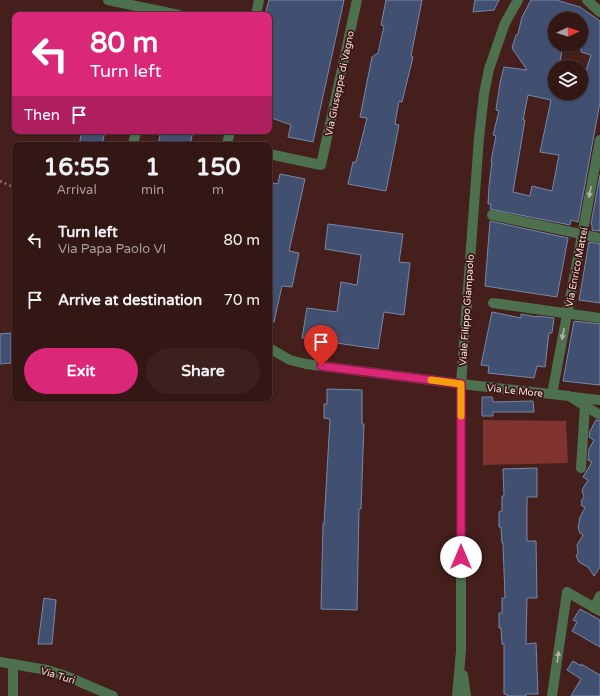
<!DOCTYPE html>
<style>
body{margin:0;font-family:"Varela Round",sans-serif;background:#3b201e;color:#f1f3f6;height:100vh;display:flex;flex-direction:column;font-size:15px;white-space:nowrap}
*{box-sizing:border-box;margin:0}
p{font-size:13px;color:#a99fa0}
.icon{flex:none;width:22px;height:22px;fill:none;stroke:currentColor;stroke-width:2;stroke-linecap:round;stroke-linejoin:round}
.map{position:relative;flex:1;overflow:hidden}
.sheet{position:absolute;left:12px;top:142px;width:260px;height:260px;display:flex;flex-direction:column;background:#331715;border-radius:8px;box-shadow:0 1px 3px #0004,0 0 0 1px #4e3634}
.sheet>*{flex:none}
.banner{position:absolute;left:12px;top:12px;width:260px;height:122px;border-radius:8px;box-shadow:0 1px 3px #0004,0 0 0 1px #4e3634;background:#db2777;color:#fff;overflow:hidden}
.needle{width:26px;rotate:86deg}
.controls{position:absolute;left:548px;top:12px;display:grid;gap:8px}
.controls a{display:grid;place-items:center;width:40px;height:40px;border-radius:50%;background:#331715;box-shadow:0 1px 3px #0004,0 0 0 1px #4e3634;font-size:20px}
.pin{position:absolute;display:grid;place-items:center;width:34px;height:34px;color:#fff;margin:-41px -17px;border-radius:50% 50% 50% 0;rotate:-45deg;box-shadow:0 0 4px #0007}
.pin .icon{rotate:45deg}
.me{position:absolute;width:44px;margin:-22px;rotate:0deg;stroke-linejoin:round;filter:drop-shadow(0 0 3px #0008)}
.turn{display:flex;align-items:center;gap:14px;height:84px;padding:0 12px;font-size:18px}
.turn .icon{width:52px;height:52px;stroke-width:2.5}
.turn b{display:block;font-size:28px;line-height:34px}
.then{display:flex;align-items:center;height:38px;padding:0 12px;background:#0003;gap:8px;font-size:15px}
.eta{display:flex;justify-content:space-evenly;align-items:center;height:68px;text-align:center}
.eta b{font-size:24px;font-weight:800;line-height:28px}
.button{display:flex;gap:8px;margin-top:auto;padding:8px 12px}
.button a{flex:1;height:46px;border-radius:24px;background:#db2777;color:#fff;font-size:16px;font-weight:800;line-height:46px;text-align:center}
.button a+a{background:#3b201e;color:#f1f3f6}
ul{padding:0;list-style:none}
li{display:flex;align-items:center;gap:12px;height:60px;padding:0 12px}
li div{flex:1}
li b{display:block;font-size:15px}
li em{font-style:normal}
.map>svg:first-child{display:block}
.green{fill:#80332f}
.building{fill:#414f70;stroke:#7788ab;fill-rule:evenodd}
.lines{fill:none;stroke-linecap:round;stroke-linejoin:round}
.path{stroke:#8c6b68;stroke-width:2.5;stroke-dasharray:2 3;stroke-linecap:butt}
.minor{stroke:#4d704f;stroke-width:10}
.oneway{fill:#b5b3a4}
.route-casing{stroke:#8e194d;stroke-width:10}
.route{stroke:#db2777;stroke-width:7}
.slow{stroke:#f59e0b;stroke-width:7}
.labels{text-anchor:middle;stroke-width:3.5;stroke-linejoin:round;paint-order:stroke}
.street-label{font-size:10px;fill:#fae0dd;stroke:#391513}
</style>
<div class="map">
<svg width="600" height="696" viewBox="0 0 600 696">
<rect width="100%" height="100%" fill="#441f1c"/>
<!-- green -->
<path class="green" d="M 483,420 L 566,421 L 568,463 L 483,465 Z"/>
<!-- building -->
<g class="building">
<path d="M 269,0 L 344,0 L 313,142 L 288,137 L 291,125 L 269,117 L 269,15 L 265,15 Z"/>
<path d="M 386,0 L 422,0 L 411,56 L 413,57 L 402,102 L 399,101 L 395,124 L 399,125 L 386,191 L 348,184 L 353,162 L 356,162 L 367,118 L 360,117 L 372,57 L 378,53 L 384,26 L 381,25 Z"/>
<path d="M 475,0 L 499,0 L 494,10 L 473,12 Z"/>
<path d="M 531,0 L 556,0 L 580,7 L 600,21 L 600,102 L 578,222 L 571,220 L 570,225 L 490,209 L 491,204 L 488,204 L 489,187 L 492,161 L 491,161 L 496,136 L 493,135 L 499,111 L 496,110 L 500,83 L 504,67 L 527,70 L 512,48 L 516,35 L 518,34 L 522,17 ZM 555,19 L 581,19 L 581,52 L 591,55 L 583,80 L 581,80 L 581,93 L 555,93 L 555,67 L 559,67 L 562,51 L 555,49 ZM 528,95 L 551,100 L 540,152 L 559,155 L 552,191 L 532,186 L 530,196 L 513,192 L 525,120 L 523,120 Z"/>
<path d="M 82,131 L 105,131 L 102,145 L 79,145 Z"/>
<path d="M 161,131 L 193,131 L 190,145 L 158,145 Z"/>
<path d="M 280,174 L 305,179 L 289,251 L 299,253 L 292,287 L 282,286 L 274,322 L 269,321 L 269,228 L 273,208 L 269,208 L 269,182 L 278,184 Z"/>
<path d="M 600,175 L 600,231 L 592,230 L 592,225 L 591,224 Z"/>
<path d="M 490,221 L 568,238 L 557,297 L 485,286 Z"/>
<path d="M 328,224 L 403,234 L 399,262 L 410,263 L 404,315 L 384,312 L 378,349 L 302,338 L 307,308 L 337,312 L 341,282 L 357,285 L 361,255 L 325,249 Z"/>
<path d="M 589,242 L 600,244 L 600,303 L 579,300 Z"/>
<path d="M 492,312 L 521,318 L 521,314 L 537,317 L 537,316 L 554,318 L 552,333 L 549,333 L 545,367 L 537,366 L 534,378 L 488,373 L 489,366 L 481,365 Z"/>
<path d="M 574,321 L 600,324 L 600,385 L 563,381 Z"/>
<path d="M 11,333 L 11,363 L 0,364 L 0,334 Z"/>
<path d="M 327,389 L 362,390 L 362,424 L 364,424 L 361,509 L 359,509 L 357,610 L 321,609 L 323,524 L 324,524 L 330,419 L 324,418 L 324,404 L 327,404 Z"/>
<path d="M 482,397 L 492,397 L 493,402 L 533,401 L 534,412 L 493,412 L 493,416 L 482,416 Z"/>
<path d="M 596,420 L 600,421 L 600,567 L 594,576 L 588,567 L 579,562 L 576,556 L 578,553 L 577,545 L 583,535 L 580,533 L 578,528 L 580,517 L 585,508 L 581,505 L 582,503 L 581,501 L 584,497 L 582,490 L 588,480 L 583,477 L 592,462 L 588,460 L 589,449 L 594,440 L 589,437 L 590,431 Z"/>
<path d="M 537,468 L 537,497 L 527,497 L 527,541 L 536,541 L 537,598 L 527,598 L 526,644 L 536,643 L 538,694 L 526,694 L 526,696 L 507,696 L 507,694 L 504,694 L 504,644 L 502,644 L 501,628 L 499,628 L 499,613 L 502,613 L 502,598 L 505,598 L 503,543 L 502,543 L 501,527 L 499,527 L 499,512 L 502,511 L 502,496 L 504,496 L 503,469 Z"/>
<path d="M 44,598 L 56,600 L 52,644 L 38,644 Z"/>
<path d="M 580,609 L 600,620 L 600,647 L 572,631 L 577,622 L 573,620 Z"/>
<path d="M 573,661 L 581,666 L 581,664 L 600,675 L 600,696 L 571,696 L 581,679 L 567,670 Z"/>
</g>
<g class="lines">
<!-- path -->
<path class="path" d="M 0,181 L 15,188"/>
<!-- minor -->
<g class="minor">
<path d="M 108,0 L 179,15"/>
<path d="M 587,0 L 600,12"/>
<path d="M 256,15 L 259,0"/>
<path d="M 133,145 L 136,131"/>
<path d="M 227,145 L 230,131"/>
<path d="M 269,154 L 321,165 L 357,0"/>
<path d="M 492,215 L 600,238"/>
<path d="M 493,303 L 600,318"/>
<path d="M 269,348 L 290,360 L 306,364 L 461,384 L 569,396 L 600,415"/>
<path d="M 552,394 L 600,140"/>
<path d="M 573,397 L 600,400"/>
<path d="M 581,468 L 585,405"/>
<path d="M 594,608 L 600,596"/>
<path d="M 0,662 L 47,670 L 66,676 L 113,696"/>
<path d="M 463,675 L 466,696"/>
<path d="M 13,696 L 13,664"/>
<path d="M 457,696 L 461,651 L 461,384 L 479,138 L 484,94 L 489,69 L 505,23 L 518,0"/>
<path d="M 552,696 L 567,592 L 600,611"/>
</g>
</g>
<!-- one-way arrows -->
<defs><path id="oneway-solid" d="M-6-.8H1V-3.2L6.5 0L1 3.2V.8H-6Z"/></defs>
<g class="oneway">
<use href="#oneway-solid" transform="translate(590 192) rotate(101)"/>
<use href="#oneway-solid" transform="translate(563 334) rotate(101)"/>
<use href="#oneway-solid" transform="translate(558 657) rotate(-82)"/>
</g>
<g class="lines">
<defs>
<path id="route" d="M 321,366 L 461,384 L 461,557"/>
</defs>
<!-- route casing -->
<use href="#route" class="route-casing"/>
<!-- route -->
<use href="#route" class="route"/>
<!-- slow -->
<path class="slow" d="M 431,380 L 461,384 L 461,416"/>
</g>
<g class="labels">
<!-- street labels -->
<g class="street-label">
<text transform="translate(339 83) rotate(-78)" y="4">Via Giuseppe di Vagno</text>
<text transform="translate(576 267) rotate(-79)" y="4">Via Enrico Mattei</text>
<text transform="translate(466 310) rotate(-86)" y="4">Viale Filippo Giampaolo</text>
<text transform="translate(515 390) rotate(6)" y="4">Via Le More</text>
<text transform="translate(58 675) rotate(17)" y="4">Via Turi</text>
</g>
</g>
</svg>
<div class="controls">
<a><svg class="needle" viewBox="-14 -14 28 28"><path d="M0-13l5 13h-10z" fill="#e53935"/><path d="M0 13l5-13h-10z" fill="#a99fa0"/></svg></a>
<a><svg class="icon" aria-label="layers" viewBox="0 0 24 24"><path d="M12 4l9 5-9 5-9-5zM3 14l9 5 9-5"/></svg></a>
</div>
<div class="pin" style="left:321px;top:366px;background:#d93025"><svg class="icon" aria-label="arrive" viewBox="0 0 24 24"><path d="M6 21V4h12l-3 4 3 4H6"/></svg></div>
<svg class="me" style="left:461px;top:557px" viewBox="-20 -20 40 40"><circle r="19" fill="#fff"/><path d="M0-13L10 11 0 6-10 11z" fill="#db2777"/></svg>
<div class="banner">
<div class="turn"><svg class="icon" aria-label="left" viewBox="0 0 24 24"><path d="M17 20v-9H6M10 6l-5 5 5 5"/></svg><div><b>80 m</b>Turn left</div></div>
<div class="then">Then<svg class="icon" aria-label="arrive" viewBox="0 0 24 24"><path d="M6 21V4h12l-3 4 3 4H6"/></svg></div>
</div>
<section class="sheet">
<div class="eta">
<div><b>16:55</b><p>Arrival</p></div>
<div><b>1</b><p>min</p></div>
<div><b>150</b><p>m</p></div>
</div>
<ul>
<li><svg class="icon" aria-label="left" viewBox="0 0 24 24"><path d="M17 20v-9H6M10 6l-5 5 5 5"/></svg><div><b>Turn left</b><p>Via Papa Paolo VI</p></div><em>80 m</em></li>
<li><svg class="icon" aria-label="arrive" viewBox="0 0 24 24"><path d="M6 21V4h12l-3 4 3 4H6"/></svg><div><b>Arrive at destination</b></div><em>70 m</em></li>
</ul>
<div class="button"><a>Exit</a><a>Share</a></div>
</section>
</div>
